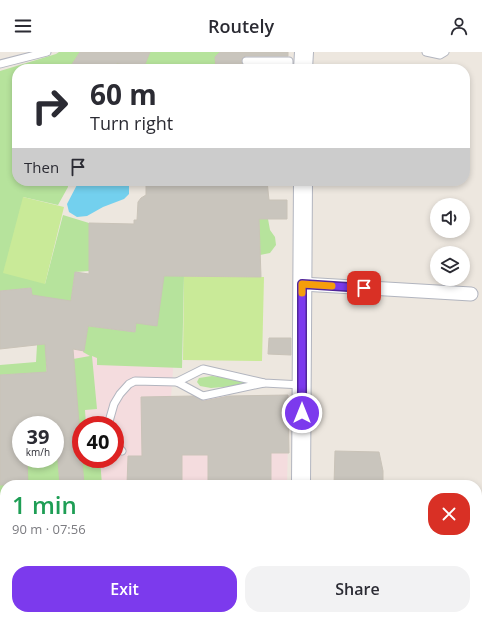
<!DOCTYPE html>
<meta charset="utf-8">
<style>
body{margin:0;font-family:"Open Sans",sans-serif;background:#f2f2f3;color:#2b2b33;height:100vh;display:flex;flex-direction:column;font-size:15px;white-space:nowrap}
*{box-sizing:border-box;margin:0}
p{font-size:13px;color:#7c7c81}
.icon{flex:none;width:22px;height:22px;fill:none;stroke:currentColor;stroke-width:2;stroke-linecap:round;stroke-linejoin:round}
.map{position:relative;flex:1;overflow:hidden}
.side{position:absolute;left:0px;top:428px;width:482px;height:140px;display:flex;flex-direction:column;background:#fff;border-radius:16px 16px 0 0;box-shadow:0 2px 6px #0003}
.side>*{flex:none}
.hud{position:absolute;left:12px;top:12px;width:458px;height:122px;border-radius:16px;box-shadow:0 2px 6px #0003;background:#fff;color:#2b2b33;overflow:hidden}
.controls{position:absolute;left:430px;top:146px;display:grid;gap:8px}
.controls a{display:grid;place-items:center;width:40px;height:40px;border-radius:50%;background:#fff;box-shadow:0 2px 6px #0003;font-size:20px}
.speed{position:absolute;left:12px;top:364px;display:flex;gap:8px;font-size:20px;font-weight:700;text-align:center}
.speed>*{display:grid;place-content:center;width:52px;height:52px;border-radius:50%;background:#fff;box-shadow:0 2px 6px #0003;line-height:1}
.speed small{font-size:10px;font-weight:400}
.speed .limit{border:6px solid #d22;background:#fff;color:#111}
.pin{position:absolute;display:grid;place-items:center;width:34px;height:34px;color:#fff;margin:-17px;border-radius:8px;box-shadow:0 2px 6px #0006}
.me{position:absolute;width:44px;margin:-22px;rotate:0deg;stroke-linejoin:round;filter:drop-shadow(0 0 3px #0008)}
.turn{display:flex;align-items:center;gap:14px;height:84px;padding:0 12px;font-size:18px}
.turn .icon{width:52px;height:52px;stroke-width:2.5}
.turn b{display:block;font-size:28px;line-height:34px}
.then{display:flex;align-items:center;height:38px;padding:0 12px;background:#0003;gap:8px;font-size:15px}
.round{display:grid;place-items:center;flex:none;width:42px;height:42px;border-radius:16px;background:#f2f2f3}
.headline{display:flex;align-items:center;justify-content:space-between;height:68px;padding:0 12px}
h1{font-size:24px;font-weight:600;line-height:30px;color:#1e9e55}
.cta{display:flex;gap:8px;margin-top:auto;padding:8px 12px}
.cta a{flex:1;height:46px;border-radius:16px;background:#7c3aed;color:#fff;font-size:16px;font-weight:600;line-height:46px;text-align:center}
.cta a+a{background:#f2f2f3;color:#2b2b33}
header{display:flex;justify-content:space-between;align-items:center;height:52px;padding:0 12px;background:#fff;font-size:18px;font-weight:600}
.map>svg:first-child{display:block}
.medical{fill:#f4dcde;fill-rule:evenodd}
.green{fill:#b6e39c}
.pitch{fill:#c9ea98}
.water{fill:#73d0ee}
.building{fill:#c9c5bd;stroke:#c9c3b8}
.lines{fill:none;stroke-linecap:round;stroke-linejoin:round}
.lane-casing{stroke:#b2b5bf;stroke-width:9}
.street-casing{stroke:#b2b5bf;stroke-width:15}
.secondary-casing{stroke:#b2b5bf;stroke-width:20}
.lane{stroke:#fff;stroke-width:7}
.street{stroke:#fff;stroke-width:13}
.secondary{stroke:#fff;stroke-width:18}
.route-casing{stroke:#51269a;stroke-width:10}
.route{stroke:#7c3aed;stroke-width:7}
.slow{stroke:#f59e0b;stroke-width:7}
</style>
<header><svg class="icon" aria-label="menu" viewBox="0 0 24 24"><path d="M4 6h16M4 12h16M4 18h16"/></svg>Routely<svg class="icon" aria-label="person" viewBox="0 0 24 24"><circle cx="12" cy="8" r="4"/><path d="M4 21q1-7 8-7t8 7"/></svg></header>
<div class="map">
<svg width="482" height="568" viewBox="0 0 482 568">
<rect width="100%" height="100%" fill="#ede7df"/>
<!-- medical -->
<g class="medical">
<path d="M 43,296 L 174,303 L 171,346 L 289,343 L 287,433 L 37,433 L 55,407 L 55,373 L 37,373 ZM 81,373 L 115,373 L 115,407 L 81,407 Z"/>
<path d="M 61,563 L 285,563 L 285,568 L 62,568 Z"/>
</g>
<!-- green -->
<g class="green">
<path d="M 59,0 L 80,0 L 69,17 L 17,17 L 17,129 L 68,129 L 68,135 L 58,153 L 23,145 L 45,232 L 63,163 L 89,171 L 89,219 L 75,220 L 71,249 L 73,307 L 90,304 L 83,300 L 88,274 L 135,280 L 136,271 L 134,224 L 184,224 L 182,316 L 97,313 L 97,306 L 92,304 L 97,357 L 85,358 L 86,373 L 81,373 L 81,401 L 73,307 L 46,310 L 51,373 L 40,373 L 37,321 L 0,323 L 0,313 L 36,310 L 37,293 L 31,236 L 0,239 L 0,19 L 56,2 Z"/>
<path d="M 124,0 L 223,0 L 215,5 L 216,17 L 197,17 L 192,13 L 189,17 L 113,17 Z"/>
<path d="M 259,167 L 268,167 L 270,178 L 275,185 L 276,193 L 270,201 L 260,203 Z"/>
<path d="M 212,324 L 246,329 L 248,331 L 246,333 L 211,336 L 200,334 L 197,330 L 199,326 Z"/>
<path d="M 0,375 L 21,407 L 55,407 L 55,397 L 57,397 L 60,433 L 5,433 L 5,563 L 87,563 L 88,568 L 0,568 L 0,560 L 1,560 L 0,551 Z"/>
<path d="M 82,407 L 100,407 L 102,433 L 84,433 Z"/>
<path d="M 193,563 L 239,563 L 227,568 L 195,568 Z"/>
</g>
<!-- pitch -->
<g class="pitch">
<path d="M 23,145 L 64,155 L 45,232 L 3,221 Z"/>
<path d="M 184,224 L 264,225 L 262,309 L 183,308 Z"/>
</g>
<!-- water -->
<path class="water" d="M 79,129 L 129,129 L 129,142 L 124,147 L 103,155 L 87,164 L 77,165 L 69,160 L 67,152 Z"/>
<!-- building -->
<g class="building">
<path d="M 80,0 L 150,0 L 143,17 L 133,17 L 117,11 L 113,17 L 69,17 Z"/>
<path d="M 220,0 L 288,0 L 288,4 L 246,4 L 243,5 L 241,9 L 242,12 L 246,14 L 284,14 L 284,17 L 216,17 L 215,5 Z"/>
<path d="M 146,129 L 267,129 L 269,148 L 287,148 L 287,167 L 259,167 L 261,225 L 164,224 L 157,274 L 136,271 L 135,280 L 88,274 L 84,299 L 73,297 L 84,433 L 60,433 L 57,397 L 55,397 L 55,373 L 21,373 L 21,407 L 27,407 L 28,433 L 0,433 L 0,323 L 47,320 L 45,292 L 0,297 L 0,239 L 31,236 L 32,243 L 71,249 L 75,220 L 89,222 L 89,171 L 134,172 L 134,168 L 137,168 L 138,150 L 141,146 L 146,143 Z"/>
<path d="M 269,286 L 291,286 L 291,303 L 268,302 Z"/>
<path d="M 288,343 L 289,401 L 271,401 L 271,433 L 208,433 L 208,403 L 182,403 L 182,433 L 127,433 L 128,404 L 142,404 L 141,345 L 193,344 L 204,349 L 229,344 Z"/>
<path d="M 335,399 L 379,400 L 383,419 L 383,433 L 334,433 Z"/>
</g>
<g class="lines">
<defs>
<g id="lane">
<path d="M 426,0 L 440,3 L 445,0"/>
<path d="M 246,9 L 289,9 L 289,17 L 301,17"/>
<path d="M 0,12 L 47,0"/>
<path d="M 177,330 L 203,317 L 264,331 L 302,333"/>
<path d="M 108,373 L 114,352 L 120,342 L 129,332 L 135,329 L 177,330 L 203,344 L 264,331"/>
<path d="M 115,391 L 122,399"/>
<path d="M 65,563 L 66,568"/>
<path d="M 133,563 L 134,568"/>
</g>
<path id="street" d="M 302,232 L 471,242"/>
<g id="secondary">
<path d="M 303,17 L 304,0"/>
<path d="M 301,433 L 303,129"/>
<path d="M 477,545 L 482,543"/>
<path d="M 300,568 L 300,563"/>
<path d="M 419,568 L 431,563"/>
</g>
</defs>
<!-- lane casing -->
<use href="#lane" class="lane-casing"/>
<!-- street casing -->
<use href="#street" class="street-casing"/>
<!-- secondary casing -->
<use href="#secondary" class="secondary-casing"/>
<!-- lane -->
<use href="#lane" class="lane"/>
<!-- street -->
<use href="#street" class="street"/>
<!-- secondary -->
<use href="#secondary" class="secondary"/>
</g>
<g class="lines">
<defs>
<path id="route" d="M 302,361 L 302,232 L 364,236"/>
</defs>
<!-- route casing -->
<use href="#route" class="route-casing"/>
<!-- route -->
<use href="#route" class="route"/>
<!-- slow -->
<path class="slow" d="M 302,241 L 302,232 L 332,234"/>
</g>
</svg>
<div class="controls">
<a><svg class="icon" aria-label="sound" viewBox="0 0 24 24"><path d="M4 9h4l5-4v14l-5-4H4zM17 9q2 3 0 6"/></svg></a>
<a><svg class="icon" aria-label="layers" viewBox="0 0 24 24"><path d="M12 4l9 5-9 5-9-5zM3 14l9 5 9-5"/></svg></a>
</div>
<div class="speed"><div>39<small>km/h</small></div><div class="limit">40</div></div>
<div class="pin" style="left:364px;top:236px;background:#d93025"><svg class="icon" aria-label="arrive" viewBox="0 0 24 24"><path d="M6 21V4h12l-3 4 3 4H6"/></svg></div>
<svg class="me" style="left:302px;top:361px" viewBox="-20 -20 40 40"><circle r="17" fill="#7c3aed" stroke="#fff" stroke-width="3"/><path d="M0-11L8 9 0 5-8 9z" fill="#fff"/></svg>
<div class="hud">
<div class="turn"><svg class="icon" aria-label="right" viewBox="0 0 24 24"><path d="M7 20v-9h11M14 6l5 5-5 5"/></svg><div><b>60 m</b>Turn right</div></div>
<div class="then">Then<svg class="icon" aria-label="arrive" viewBox="0 0 24 24"><path d="M6 21V4h12l-3 4 3 4H6"/></svg></div>
</div>
<section class="side">
<div class="headline"><div><h1>1 min</h1><p>90 m · 07:56</p></div><a class="round" style="background:#d93025;color:#fff"><svg class="icon" aria-label="close" viewBox="0 0 24 24"><path d="M6 6l12 12M18 6L6 18"/></svg></a></div>
<div class="cta"><a>Exit</a><a>Share</a></div>
</section>
</div>
